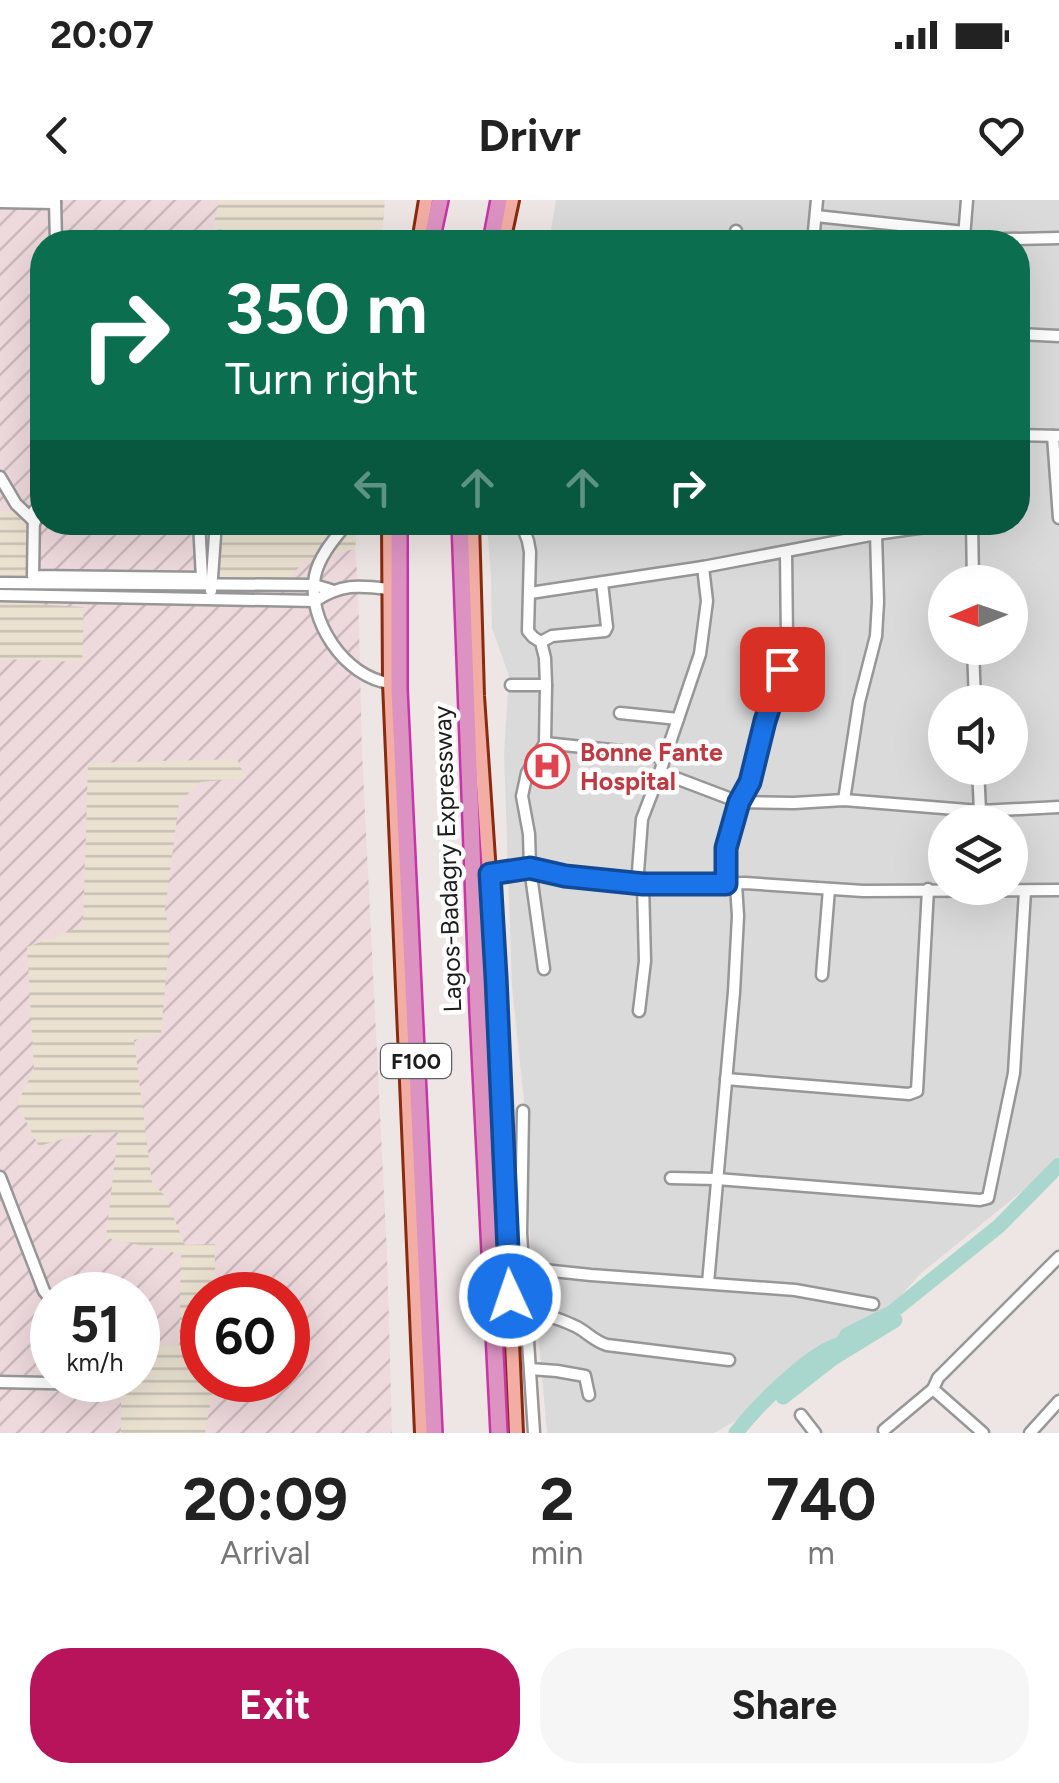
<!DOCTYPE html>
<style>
body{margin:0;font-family:Figtree,sans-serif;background:#f6f6f6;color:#222;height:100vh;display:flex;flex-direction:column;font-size:38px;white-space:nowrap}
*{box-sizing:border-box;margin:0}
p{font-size:32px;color:#767676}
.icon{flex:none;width:55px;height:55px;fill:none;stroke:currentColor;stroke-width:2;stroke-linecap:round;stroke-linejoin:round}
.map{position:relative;height:1233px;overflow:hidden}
.panel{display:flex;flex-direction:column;background:#fff;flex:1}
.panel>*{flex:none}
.top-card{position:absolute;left:30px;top:30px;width:1000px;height:305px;border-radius:40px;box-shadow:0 10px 40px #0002;background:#0b6e4f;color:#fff;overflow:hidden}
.needle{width:65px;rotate:268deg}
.fabs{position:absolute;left:928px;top:365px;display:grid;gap:20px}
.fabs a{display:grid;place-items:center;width:100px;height:100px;border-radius:50%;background:#fff;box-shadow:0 10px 40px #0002;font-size:50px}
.speed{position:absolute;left:30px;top:1072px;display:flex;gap:20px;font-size:50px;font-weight:700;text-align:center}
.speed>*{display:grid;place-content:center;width:130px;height:130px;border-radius:50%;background:#fff;box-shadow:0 10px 40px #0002;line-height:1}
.speed small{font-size:25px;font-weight:400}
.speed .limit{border:15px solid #d22;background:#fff;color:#111}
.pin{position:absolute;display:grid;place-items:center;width:85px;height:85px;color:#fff;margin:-42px;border-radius:20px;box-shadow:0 5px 15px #0006}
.me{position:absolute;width:110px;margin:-55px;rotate:357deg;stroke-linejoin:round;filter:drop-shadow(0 0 8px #0008)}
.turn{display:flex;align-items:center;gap:35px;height:210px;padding:0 30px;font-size:45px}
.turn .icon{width:130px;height:130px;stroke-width:2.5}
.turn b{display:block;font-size:70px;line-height:85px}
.lanes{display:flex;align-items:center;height:95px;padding:0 30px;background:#0003;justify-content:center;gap:50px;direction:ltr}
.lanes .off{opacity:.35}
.eta{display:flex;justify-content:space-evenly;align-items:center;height:170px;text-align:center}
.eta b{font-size:60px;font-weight:700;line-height:70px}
.cta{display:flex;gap:20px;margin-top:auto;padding:20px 30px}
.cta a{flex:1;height:115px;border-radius:40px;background:#b7145b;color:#fff;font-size:40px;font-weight:700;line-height:115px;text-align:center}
.cta a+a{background:#f6f6f6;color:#222}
.status{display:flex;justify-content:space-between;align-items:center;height:70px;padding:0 50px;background:#fff;direction:ltr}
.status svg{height:28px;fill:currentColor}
header{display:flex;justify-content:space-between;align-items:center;height:130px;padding:0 30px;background:#fff;font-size:45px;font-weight:700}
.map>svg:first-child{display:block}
.residential{fill:#dbdadb;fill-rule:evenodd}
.military{fill:url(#military-furrows);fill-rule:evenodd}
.farmland{fill:url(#farmland-rules)}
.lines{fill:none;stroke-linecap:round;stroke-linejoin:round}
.river{stroke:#a9d7cd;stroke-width:15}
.minor-casing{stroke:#979797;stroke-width:15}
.major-casing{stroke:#882b0f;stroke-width:18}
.highway-casing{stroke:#c735a7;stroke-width:20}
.minor{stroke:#fff;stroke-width:10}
.major{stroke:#f2aea4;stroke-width:12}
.highway{stroke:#dd93c2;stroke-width:15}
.route-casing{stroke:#114b97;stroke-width:25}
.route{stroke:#1a73e8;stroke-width:18}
.labels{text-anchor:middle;stroke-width:9;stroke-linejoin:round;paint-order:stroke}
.shield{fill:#fff;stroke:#616161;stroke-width:2.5}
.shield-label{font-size:22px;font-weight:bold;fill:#1d1d1d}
.health-label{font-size:25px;font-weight:bold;fill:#be3a42;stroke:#fff;text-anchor:start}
.street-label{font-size:25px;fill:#1d1d1d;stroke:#fff}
</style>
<div class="status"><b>20:07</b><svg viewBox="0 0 49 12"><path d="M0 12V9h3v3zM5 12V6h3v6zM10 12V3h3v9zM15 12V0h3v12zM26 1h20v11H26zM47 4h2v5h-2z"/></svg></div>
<header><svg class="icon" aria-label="back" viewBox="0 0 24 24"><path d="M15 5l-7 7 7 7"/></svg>Drivr<svg class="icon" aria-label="heart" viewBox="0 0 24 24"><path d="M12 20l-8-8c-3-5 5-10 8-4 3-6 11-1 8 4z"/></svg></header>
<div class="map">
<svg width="1059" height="1233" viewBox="0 0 1059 1233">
<defs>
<pattern id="military-furrows" width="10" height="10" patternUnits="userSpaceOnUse" patternTransform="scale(2.5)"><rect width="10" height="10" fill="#eed9dc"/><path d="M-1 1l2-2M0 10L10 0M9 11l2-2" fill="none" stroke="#ccbabc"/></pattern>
<pattern id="farmland-rules" width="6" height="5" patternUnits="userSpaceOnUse" patternTransform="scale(2.5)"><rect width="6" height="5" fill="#eae1d1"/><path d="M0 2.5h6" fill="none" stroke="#c8c1b3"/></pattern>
</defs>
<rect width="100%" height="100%" fill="#ede6e4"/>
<!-- residential -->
<path class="residential" d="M 556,0 L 1059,0 L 1059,955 L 1036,980 L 919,1075 L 873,1128 L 769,1202 L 714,1233 L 547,1233 L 530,1038 L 525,911 L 512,787 L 504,553 L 509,476 L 492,428 L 491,378 L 487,323 L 1018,322 L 1018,42 L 549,42 ZM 945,382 L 1010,382 L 1010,448 L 945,448 ZM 945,502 L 1010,502 L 1010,568 L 945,568 ZM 945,622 L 1010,622 L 1010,688 L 945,688 Z"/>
<!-- military -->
<path class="military" d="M 0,0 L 385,0 L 381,42 L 42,42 L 42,322 L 357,323 L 355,349 L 358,385 L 362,552 L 387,1055 L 392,1233 L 0,1233 ZM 52,1095 L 138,1095 L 138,1180 L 52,1180 ZM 202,1095 L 288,1095 L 288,1180 L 202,1180 Z"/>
<!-- farmland -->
<g class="farmland">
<path d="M 219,0 L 385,0 L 381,42 L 253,42 L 253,36 L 213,28 Z"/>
<path d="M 0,311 L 34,311 L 32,404 L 84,407 L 82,462 L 0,459 Z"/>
<path d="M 199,323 L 357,323 L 355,349 L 303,362 L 288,381 L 202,378 Z"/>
<path d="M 237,559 L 246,578 L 200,582 L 179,603 L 165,710 L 170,735 L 161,834 L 134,840 L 152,983 L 165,996 L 185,1045 L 215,1044 L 215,1095 L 202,1095 L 202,1180 L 215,1180 L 205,1233 L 121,1233 L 121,1180 L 138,1180 L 138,1146 L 179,1145 L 181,1054 L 106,1038 L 118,932 L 70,937 L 39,946 L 17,904 L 34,869 L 27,747 L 83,726 L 88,563 Z"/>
</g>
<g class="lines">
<!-- river -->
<g class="river">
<path d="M 783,1197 L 833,1158 L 895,1120"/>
<path d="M 736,1233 C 754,1209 813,1149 842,1144 L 847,1135 L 891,1113 L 999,1026 L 1059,965"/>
</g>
<defs>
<g id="minor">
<path d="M 55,1 L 56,42"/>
<path d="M 0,2 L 55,3"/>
<path d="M 816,16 L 964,32"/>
<path d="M 964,37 L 967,0"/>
<path d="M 964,40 L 1059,38"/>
<path d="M 733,42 L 736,31"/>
<path d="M 813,42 L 817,0"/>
<path d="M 1018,134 L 1059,136"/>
<path d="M 1018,235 L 1058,236"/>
<path d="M 1053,236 L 1059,318"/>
<path d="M 0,277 L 16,304 L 35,322"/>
<path d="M 42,311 L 34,311 L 33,376 L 202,378 L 199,322"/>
<path d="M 348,322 C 335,338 319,356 315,376 C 306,419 345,478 390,483"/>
<path d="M 521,322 L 528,341 L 530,352 L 528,431 L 533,437 L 541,442 L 545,458 L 546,485 L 545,543 L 527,573 L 522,596 L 529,634 L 530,668 L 544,769"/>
<path d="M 972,322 L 973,382"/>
<path d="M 0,383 L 314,385 L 331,390"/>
<path d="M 211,391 L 216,322"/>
<path d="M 530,393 L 703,367 L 876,334 L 960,322"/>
<path d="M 0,395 L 315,401 C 341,384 358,385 388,389"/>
<path d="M 541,442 L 552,436 L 605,431 L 607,427 L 602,383"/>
<path d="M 973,448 L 975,502"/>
<path d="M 511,485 L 546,485"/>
<path d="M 620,513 L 678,519"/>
<path d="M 545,543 L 639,553 L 665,558"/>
<path d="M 978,568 L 980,611"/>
<path d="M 660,572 L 739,602 L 794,603 L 844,600 L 980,611 L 1059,607"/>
<path d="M 844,600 L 859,502 L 876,436 L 878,402 L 876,334"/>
<path d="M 489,674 L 530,668 L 565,676 L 643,685 L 745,683 L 863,691 L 1059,690"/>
<path d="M 726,684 L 726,648 L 739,602 L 750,582 L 765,521 L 782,469 L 787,442 L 786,352"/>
<path d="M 822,775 L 829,689"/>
<path d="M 639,811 L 645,761 L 643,685 L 638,672 L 642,619 L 660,572 L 700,454 L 707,401 L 703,367"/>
<path d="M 726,879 L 909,894 L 917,891 L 928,689"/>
<path d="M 523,911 L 521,1033 L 534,1233"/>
<path d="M 0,977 L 44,1091 L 52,1101"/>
<path d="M 671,978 L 717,979 L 980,1000 L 988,998 L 1014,873 L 1025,691"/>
<path d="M 524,1068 L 591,1075 L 795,1090 L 873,1104"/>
<path d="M 708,1083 L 734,792 L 738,716 L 736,684"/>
<path d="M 527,1113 C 546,1114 560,1119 577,1127 C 588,1133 594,1141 607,1145 L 729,1160"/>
<path d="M 530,1169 L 557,1171 L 585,1176 L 589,1195"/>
<path d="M 0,1182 L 94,1184 L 97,1180"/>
<path d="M 933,1189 L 983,1233"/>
<path d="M 801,1215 L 815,1233"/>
<path d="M 884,1230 L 933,1189 L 938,1178 L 1059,1057"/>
<path d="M 1030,1233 L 1059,1201"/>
</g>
<g id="major">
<path d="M 419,42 L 426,0"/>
<path d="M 503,42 L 512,0"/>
<path d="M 389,322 L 390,483 L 422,1233"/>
<path d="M 472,322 L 477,496 L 496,777 L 516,1233"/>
</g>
<g id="highway">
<path d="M 431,42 L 440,0"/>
<path d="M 491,42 L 499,0"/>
<path d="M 399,322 L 399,489 L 434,1233"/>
<path d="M 460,322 L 478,811 L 499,1233"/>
</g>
</defs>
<!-- minor casing -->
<use href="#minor" class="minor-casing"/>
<!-- major casing -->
<use href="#major" class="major-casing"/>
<!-- highway casing -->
<use href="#highway" class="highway-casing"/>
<!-- minor -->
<use href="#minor" class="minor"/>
<!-- major -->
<use href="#major" class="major"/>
<!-- highway -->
<use href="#highway" class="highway"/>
</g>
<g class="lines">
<defs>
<path id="route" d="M 510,1096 L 496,777 L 490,674 L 530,668 L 565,676 L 643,684 L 726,684 L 726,648 L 739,602 L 750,582 L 765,521 L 782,469"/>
</defs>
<!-- route casing -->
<use href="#route" class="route-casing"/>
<!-- route -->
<use href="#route" class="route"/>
</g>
<!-- icons -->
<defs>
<symbol id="hospital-ring" viewBox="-11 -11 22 22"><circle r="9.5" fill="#fff" stroke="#e0444e" stroke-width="1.5"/><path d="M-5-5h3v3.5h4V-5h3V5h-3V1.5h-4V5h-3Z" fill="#e0444e"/></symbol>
</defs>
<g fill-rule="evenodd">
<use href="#hospital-ring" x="522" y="541" width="50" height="50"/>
</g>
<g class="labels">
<!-- shield labels -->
<rect class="shield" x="381" y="844" width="70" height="34" rx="8"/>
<g class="shield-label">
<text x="416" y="869">F100</text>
</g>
<!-- health labels -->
<g class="health-label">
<text x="580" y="561">Bonne Fante<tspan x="580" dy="29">Hospital</tspan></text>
</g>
<!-- street labels -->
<g class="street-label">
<text transform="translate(447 659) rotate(-92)" y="9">Lagos-Badagry Expressway</text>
</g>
</g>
</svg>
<div class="fabs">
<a><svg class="needle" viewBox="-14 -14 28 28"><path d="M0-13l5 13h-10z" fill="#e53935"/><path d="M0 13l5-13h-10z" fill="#767676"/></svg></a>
<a><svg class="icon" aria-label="sound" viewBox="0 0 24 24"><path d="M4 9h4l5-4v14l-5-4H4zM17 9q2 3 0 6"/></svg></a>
<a><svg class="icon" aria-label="layers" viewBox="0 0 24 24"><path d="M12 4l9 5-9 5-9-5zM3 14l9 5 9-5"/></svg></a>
</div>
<div class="speed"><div>51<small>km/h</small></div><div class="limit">60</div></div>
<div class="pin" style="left:782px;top:469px;background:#d93025"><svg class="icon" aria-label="arrive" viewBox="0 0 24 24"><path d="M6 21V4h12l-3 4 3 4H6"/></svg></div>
<svg class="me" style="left:510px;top:1096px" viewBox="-20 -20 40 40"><circle r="17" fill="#1a73e8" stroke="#fff" stroke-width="3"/><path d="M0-11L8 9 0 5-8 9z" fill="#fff"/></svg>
<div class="top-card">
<div class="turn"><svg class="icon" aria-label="right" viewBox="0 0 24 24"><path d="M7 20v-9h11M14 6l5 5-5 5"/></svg><div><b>350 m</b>Turn right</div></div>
<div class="lanes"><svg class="icon off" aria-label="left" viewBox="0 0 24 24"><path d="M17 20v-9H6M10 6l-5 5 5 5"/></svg><svg class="icon off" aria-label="ahead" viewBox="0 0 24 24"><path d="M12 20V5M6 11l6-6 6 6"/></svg><svg class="icon off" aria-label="ahead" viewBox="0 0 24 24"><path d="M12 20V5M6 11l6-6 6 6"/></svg><svg class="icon" aria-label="right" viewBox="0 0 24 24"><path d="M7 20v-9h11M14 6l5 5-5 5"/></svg></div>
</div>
</div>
<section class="panel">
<div class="eta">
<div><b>20:09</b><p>Arrival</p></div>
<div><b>2</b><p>min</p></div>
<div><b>740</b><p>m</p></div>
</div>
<div class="cta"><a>Exit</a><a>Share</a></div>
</section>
